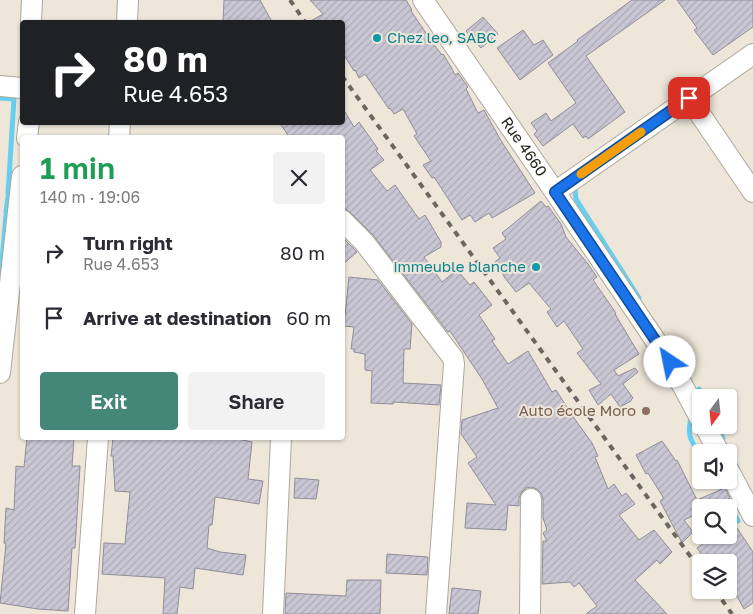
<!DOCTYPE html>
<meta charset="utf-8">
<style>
body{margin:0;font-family:"Golos Text",sans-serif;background:#f2f2f3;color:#2b2b33;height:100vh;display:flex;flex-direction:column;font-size:19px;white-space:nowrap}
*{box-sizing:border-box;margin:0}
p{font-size:16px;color:#7c7c81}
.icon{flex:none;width:28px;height:28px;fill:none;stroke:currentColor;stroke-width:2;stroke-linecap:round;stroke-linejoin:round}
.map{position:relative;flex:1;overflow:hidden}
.side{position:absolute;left:20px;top:135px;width:325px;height:305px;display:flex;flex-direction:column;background:#fff;border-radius:5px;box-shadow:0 1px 4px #0004}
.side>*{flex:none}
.hud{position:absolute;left:20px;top:20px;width:325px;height:105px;border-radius:5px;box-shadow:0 1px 4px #0004;background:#202124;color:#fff;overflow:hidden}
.needle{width:32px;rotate:195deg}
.controls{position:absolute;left:692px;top:389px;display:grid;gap:10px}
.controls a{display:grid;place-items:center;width:45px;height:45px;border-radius:5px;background:#fff;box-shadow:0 1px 4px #0004;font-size:25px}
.pin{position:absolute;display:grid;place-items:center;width:42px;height:42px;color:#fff;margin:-21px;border-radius:10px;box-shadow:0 2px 8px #0006}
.me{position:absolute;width:55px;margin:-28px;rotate:326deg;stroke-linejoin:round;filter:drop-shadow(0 0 4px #0008)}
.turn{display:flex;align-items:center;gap:18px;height:105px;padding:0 20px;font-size:22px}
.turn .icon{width:65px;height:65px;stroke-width:2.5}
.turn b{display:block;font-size:35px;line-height:42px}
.round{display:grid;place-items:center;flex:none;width:52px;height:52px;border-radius:5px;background:#f2f2f3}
.headline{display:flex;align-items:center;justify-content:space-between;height:85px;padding:0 20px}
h1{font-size:30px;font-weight:600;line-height:38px;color:#1e9e55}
.primary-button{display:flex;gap:10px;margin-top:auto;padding:10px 20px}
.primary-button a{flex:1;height:58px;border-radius:5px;background:#448677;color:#fff;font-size:20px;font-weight:600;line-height:58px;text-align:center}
.primary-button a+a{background:#f2f2f3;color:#2b2b33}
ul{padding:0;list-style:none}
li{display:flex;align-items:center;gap:15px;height:65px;padding:0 20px}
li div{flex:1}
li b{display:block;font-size:19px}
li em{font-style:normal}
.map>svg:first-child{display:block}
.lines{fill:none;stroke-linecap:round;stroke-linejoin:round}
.stream{stroke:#67cef0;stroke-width:5}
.building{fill:url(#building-hatch);stroke:#8f8d99}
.minor-casing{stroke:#aea79b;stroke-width:22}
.minor{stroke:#fff;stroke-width:20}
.rail{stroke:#6b665f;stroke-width:4;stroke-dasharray:6 6;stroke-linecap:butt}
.route-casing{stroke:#114b97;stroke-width:12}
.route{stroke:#1a73e8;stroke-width:9}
.slow{stroke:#f59e0b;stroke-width:9}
.culture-dot{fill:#0f9aa8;stroke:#ede6d9;stroke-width:2}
.education-dot{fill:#8d6e63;stroke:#ede6d9;stroke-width:2}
.labels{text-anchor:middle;stroke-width:4;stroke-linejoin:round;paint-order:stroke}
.culture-label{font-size:15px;fill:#0d838f;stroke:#ede6d9;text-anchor:start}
.street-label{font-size:15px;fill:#221f1b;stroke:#ede6d9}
.education-label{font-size:15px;fill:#785e54;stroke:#ede6d9;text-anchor:end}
</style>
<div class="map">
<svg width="753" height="614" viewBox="0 0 753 614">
<defs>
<pattern id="building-hatch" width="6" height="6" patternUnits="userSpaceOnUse" patternTransform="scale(1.25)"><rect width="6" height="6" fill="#cac7d5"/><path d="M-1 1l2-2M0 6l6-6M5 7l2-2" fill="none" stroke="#adaab6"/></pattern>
</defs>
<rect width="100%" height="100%" fill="#ede6d9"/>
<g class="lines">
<!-- stream -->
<g class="stream">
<path d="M 0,98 L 14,99 L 8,194"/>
<path d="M 575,189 L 576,199 L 639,298"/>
<path d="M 6,212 L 8,197"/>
<path d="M 1,272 L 6,215"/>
<path d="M 0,281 L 1,274"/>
<path d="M 681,364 L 689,373"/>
<path d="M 664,374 L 672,386"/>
<path d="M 699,389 L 702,398"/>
<path d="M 691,417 C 687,437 690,439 701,456"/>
<path d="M 717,425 L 723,438"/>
<path d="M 726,446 L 737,468"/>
<path d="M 716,480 L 738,521"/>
</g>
</g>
<!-- building -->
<g class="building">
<path d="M 224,0 L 260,0 L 272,22 L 223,22 Z"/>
<path d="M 310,0 L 406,0 L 412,10 L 411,11 L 432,42 L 442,55 L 443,54 L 451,67 L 455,75 L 458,73 L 468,87 L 466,89 L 478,113 L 484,110 L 500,139 L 535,193 L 492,218 L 489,213 L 475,222 L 470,215 L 462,220 L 434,177 L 432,178 L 423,165 L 431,161 L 414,136 L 417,134 L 403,109 L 394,114 L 390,108 L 389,109 L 365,74 L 359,78 L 355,70 L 354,71 L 342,52 L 342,22 L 309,22 L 323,14 Z"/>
<path d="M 632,0 L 665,0 L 586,56 L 625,112 L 588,139 L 586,136 L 583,138 L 573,124 L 543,146 L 534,134 L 537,131 L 531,123 L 546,113 L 551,121 L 576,103 L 548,63 L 578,41 L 577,40 Z"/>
<path d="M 677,0 L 753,0 L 753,27 L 713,55 L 694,30 L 697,28 Z"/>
<path d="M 483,17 L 498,34 L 481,48 L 466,31 Z"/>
<path d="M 523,30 L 534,45 L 543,40 L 553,55 L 520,80 L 497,48 Z"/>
<path d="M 342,107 L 354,127 L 359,122 L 378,149 L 376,151 L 384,160 L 370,170 L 387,191 L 395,185 L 419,219 L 425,215 L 441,242 L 441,247 L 424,257 L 442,282 L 457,270 L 470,285 L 474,282 L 492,305 L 479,315 L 495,339 L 492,341 L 508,364 L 528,351 L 552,392 L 556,390 L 574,418 L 592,443 L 598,456 L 595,457 L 608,489 L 614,484 L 622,496 L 626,493 L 635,504 L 619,515 L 639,540 L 654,530 L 672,552 L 660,564 L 657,560 L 635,580 L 667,614 L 586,614 L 597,606 L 579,583 L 574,587 L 570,582 L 542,584 L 543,541 L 547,541 L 543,533 L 547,530 L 543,518 L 543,499 L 541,493 L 537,489 L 531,487 L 526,488 L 521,493 L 519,498 L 519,506 L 508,505 L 506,530 L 465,528 L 467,503 L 496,505 L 468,463 L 477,457 L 461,434 L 462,420 L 498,408 L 482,379 L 450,331 L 448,332 L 373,235 L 350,212 L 346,209 L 342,208 L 342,138 L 290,138 L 279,122 L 342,122 Z"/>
<path d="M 541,201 L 546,207 L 548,206 L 561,224 L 566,237 L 588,264 L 597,277 L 593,280 L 616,313 L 615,314 L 639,354 L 614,370 L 618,376 L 635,368 L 638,372 L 623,384 L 633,398 L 631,400 L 631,401 L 620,407 L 611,394 L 598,405 L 589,390 L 601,384 L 577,353 L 583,349 L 564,321 L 557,327 L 547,312 L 551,309 L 529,283 L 516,292 L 505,278 L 495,262 L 500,258 L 493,248 L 506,239 L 502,233 Z"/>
<path d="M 342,237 L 357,252 L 342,265 Z"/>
<path d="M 349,277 L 378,280 L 412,324 L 410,349 L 404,349 L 403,383 L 441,385 L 439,405 L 394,402 L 393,404 L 371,403 L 372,371 L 365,370 L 365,354 L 354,352 L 354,349 L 351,349 L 354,327 L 344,326 Z"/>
<path d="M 27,438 L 74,438 L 72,466 L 80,466 L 75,548 L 72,548 L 68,611 L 38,609 L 0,603 L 6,544 L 4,543 L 6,508 L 14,510 L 16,466 L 24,467 Z"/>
<path d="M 113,438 L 238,438 L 238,439 L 252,442 L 248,479 L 263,481 L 259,504 L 215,497 L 212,525 L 209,525 L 207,548 L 220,552 L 246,555 L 243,575 L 195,568 L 193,589 L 180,587 L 177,614 L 163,614 L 165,578 L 102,574 L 104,543 L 125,544 L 130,492 L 115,491 L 113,456 L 111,456 Z"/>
<path d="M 662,441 L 676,461 L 677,460 L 697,500 L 725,488 L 730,498 L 724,501 L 727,508 L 701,508 L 701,512 L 684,520 L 693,532 L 682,543 L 660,501 L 663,499 L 663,497 L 648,473 L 646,474 L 636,455 Z"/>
<path d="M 295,478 L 319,480 L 316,499 L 294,498 Z"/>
<path d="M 729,516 L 753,552 L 753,603 L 744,609 L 729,582 L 729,562 L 707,562 L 697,548 L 716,535 L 729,535 Z"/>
<path d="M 387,554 L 428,557 L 427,575 L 386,573 Z"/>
<path d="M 347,580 L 381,580 L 380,614 L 285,614 L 286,593 L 346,596 Z"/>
<path d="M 452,588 L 481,591 L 478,614 L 449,614 Z"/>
</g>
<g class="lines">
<defs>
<g id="minor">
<path id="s1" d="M 423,0 L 555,192 L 670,362 L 701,420"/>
<path d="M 31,22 L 32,0"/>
<path d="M 127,22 L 128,0"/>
<path d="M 0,86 L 22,88"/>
<path d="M 689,98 L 753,192"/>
<path d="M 27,138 L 29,122"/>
<path d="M 119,138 L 120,122"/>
<path d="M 555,192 L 753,54"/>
<path d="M 342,220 L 364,242 L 453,358 L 454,364 L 436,614"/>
<path d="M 0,373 L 22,176"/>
<path d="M 704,425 L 719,452"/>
<path d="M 729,471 L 753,516"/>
<path d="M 85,614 L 98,438"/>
<path d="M 273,614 L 281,438"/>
<path d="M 530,614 L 531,499"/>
</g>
</defs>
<!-- minor casing -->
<use href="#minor" class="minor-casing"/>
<!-- minor -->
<use href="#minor" class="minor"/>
<!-- rail -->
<g class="rail">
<path d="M 290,0 L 305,22"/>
<path d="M 342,76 L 701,571"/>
<path d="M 715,590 L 732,614"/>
</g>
</g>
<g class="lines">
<defs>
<path id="route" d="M 670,362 L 555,192 L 689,98"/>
</defs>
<!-- route casing -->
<use href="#route" class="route-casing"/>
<!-- route -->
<use href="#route" class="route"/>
<!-- slow -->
<path class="slow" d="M 581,174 L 641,132"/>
</g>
<!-- markers -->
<g class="culture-dot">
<circle cx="377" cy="38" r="5"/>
<circle cx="536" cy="267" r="5"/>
</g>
<circle class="education-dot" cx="646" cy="411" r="5"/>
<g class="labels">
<!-- culture labels -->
<g class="culture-label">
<text x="387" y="43">Chez leo, SABC</text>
<text x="526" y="272" text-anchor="end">immeuble blanche</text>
</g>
<!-- street labels -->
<g class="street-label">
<text dy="5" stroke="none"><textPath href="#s1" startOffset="178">Rue 4660</textPath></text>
</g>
<!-- education labels -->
<g class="education-label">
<text x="636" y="416">Auto école Moro</text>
</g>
</g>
</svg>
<div class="controls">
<a><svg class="needle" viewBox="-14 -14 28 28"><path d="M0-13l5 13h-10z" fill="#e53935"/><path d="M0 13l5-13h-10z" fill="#7c7c81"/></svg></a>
<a><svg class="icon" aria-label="sound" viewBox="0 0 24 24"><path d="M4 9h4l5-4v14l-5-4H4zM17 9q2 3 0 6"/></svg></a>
<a><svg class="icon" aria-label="search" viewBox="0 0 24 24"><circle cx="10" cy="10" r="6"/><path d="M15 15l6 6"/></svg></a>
<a><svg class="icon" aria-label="layers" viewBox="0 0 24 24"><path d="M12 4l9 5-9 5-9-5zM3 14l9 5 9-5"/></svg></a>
</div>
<div class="pin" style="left:689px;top:98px;background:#d93025"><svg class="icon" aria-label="arrive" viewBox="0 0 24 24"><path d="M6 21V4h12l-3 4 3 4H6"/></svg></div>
<svg class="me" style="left:670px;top:362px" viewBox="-20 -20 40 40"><circle r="19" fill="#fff"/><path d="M0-13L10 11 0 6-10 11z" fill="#1a73e8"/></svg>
<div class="hud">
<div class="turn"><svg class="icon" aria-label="right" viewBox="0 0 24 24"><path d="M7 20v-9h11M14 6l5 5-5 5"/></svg><div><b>80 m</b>Rue 4.653</div></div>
</div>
<section class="side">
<div class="headline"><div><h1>1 min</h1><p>140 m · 19:06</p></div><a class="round"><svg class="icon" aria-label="close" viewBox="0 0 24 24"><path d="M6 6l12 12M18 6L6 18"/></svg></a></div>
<ul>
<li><svg class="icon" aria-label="right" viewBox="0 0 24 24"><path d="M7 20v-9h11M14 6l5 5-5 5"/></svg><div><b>Turn right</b><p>Rue 4.653</p></div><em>80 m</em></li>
<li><svg class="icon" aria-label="arrive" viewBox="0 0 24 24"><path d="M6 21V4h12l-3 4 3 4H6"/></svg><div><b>Arrive at destination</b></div><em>60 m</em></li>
</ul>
<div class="primary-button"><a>Exit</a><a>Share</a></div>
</section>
</div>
